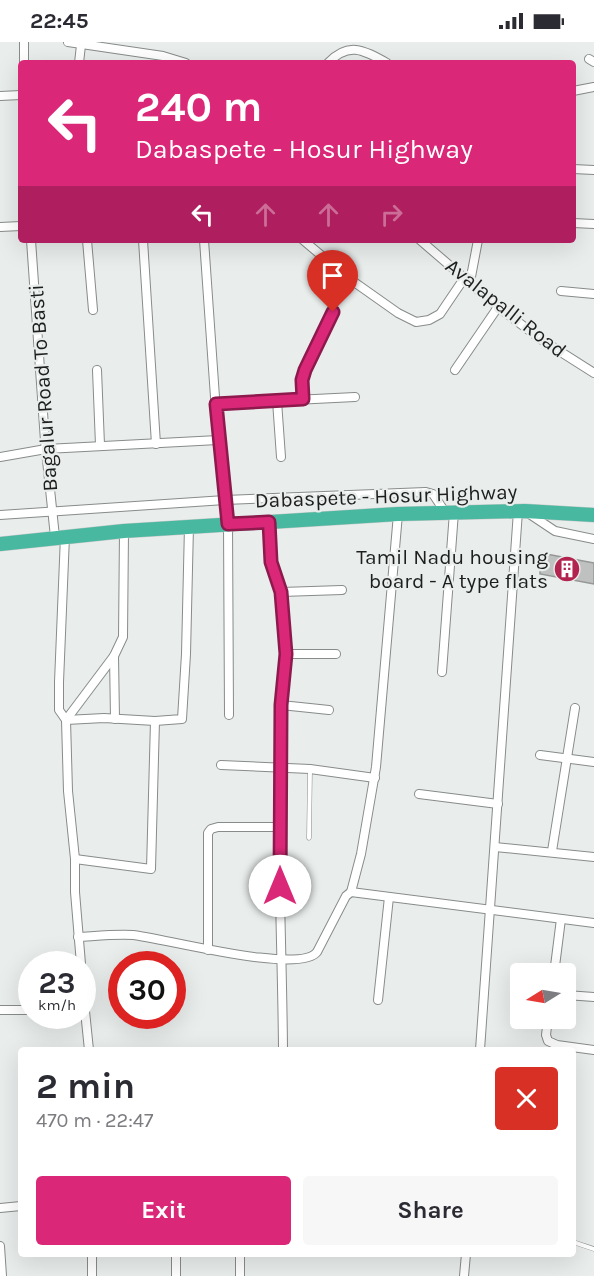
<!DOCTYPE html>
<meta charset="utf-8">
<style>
body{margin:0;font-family:Karla,sans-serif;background:#f7f7f7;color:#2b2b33;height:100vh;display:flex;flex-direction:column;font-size:22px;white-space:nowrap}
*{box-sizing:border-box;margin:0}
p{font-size:20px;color:#7c7c81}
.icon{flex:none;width:33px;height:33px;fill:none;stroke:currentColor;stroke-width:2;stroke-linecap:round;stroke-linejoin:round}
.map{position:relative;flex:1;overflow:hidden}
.drawer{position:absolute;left:18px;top:1005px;width:558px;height:210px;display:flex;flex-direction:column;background:#fff;border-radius:6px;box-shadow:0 6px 24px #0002}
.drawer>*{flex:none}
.guide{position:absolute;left:18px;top:18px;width:558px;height:183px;border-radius:6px;box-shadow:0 6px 24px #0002;background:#db2777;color:#fff;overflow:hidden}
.needle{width:39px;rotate:259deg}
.fabs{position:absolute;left:510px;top:921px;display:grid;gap:12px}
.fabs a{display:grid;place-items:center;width:66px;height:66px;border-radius:6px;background:#fff;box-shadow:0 6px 24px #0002;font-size:30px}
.speed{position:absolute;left:18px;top:909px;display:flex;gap:12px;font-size:30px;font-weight:700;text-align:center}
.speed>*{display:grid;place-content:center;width:78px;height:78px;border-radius:50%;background:#fff;box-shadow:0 6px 24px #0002;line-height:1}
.speed small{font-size:15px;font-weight:400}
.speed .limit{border:9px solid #d22;background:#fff;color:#111}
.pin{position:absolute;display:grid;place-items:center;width:51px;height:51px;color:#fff;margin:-62px -26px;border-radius:50% 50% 50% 0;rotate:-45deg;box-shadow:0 0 6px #0007}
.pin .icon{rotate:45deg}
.me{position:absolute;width:66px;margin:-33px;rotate:0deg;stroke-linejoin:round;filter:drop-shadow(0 0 4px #0008)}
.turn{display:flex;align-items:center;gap:21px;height:126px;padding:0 18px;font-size:27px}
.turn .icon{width:78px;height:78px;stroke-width:2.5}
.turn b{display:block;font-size:42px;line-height:51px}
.lanes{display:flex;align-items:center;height:57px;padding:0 18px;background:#0003;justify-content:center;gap:30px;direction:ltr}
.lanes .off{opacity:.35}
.round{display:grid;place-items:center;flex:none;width:63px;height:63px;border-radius:6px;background:#f7f7f7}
.overview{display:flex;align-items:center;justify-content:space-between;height:102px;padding:0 18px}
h1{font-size:36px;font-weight:700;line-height:45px}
.button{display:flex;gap:12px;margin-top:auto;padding:12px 18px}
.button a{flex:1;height:69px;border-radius:6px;background:#db2777;color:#fff;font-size:24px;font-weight:700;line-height:69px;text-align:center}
.button a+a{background:#f7f7f7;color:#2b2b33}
.status{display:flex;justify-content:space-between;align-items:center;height:42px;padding:0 30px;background:#fff;direction:ltr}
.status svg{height:16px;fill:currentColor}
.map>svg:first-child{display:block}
.building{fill:#bec1c0;stroke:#959897;stroke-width:1.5}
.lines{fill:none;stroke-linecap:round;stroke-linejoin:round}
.service-casing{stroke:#878b8a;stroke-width:5}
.minor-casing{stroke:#878b8a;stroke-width:10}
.trunk-casing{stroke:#c9c9c9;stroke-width:15}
.service{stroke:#fff;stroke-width:4}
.minor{stroke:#fff;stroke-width:8}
.trunk{stroke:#48b8a0;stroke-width:14}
.route-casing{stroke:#8e194d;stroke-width:15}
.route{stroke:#db2777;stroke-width:10}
.labels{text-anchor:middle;stroke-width:4.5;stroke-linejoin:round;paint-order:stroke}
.street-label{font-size:21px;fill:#1d1f1e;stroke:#e9edec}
.poi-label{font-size:21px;fill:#1d1f1e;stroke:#e9edec;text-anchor:end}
</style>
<div class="status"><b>22:45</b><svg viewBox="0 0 49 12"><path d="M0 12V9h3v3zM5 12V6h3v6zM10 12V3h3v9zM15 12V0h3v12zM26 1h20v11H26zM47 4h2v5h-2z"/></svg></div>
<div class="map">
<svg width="594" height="1234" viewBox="0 0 594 1234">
<rect width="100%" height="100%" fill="#e9edec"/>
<!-- building -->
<path class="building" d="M 541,511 L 594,521 L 594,542 L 540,532 Z"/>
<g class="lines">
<defs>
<g id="service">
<path d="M 309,796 L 310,727"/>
<path d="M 573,1200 L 594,1207"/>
</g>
<g id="minor">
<path d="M 68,0 L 163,14 L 186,21"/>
<path d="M 589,17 L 594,20"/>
<path d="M 24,21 L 24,0"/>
<path d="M 79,21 L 81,3"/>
<path d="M 328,21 C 348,0 362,7 387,21"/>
<path d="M 573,49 L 594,45"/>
<path d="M 0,54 L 21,53"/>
<path d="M 573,127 L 594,128"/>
<path d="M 573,181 L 594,182"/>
<path d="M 0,185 L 21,184"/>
<path d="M 31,198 L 45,399 L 55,495"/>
<path d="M 87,198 L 93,268"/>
<path d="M 143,198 L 156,402"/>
<path d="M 204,198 L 218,398 L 228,482 L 229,673"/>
<path d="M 303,198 L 347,235 L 398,271 L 416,280 L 429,278 L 440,272 L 465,235"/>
<path d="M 420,198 L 498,265 L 542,298 L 594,331"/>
<path d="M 470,240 L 478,198"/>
<path d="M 561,249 L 594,252"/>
<path d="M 97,328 L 100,403"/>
<path d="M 455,328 L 498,265"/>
<path d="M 303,357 L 302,338 L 305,328 L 333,270"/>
<path d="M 277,359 L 281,415"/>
<path d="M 216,362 L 355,355"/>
<path d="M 0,415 L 46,407 L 218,398"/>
<path d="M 528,471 L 555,489 L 594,497"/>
<path d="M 0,473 L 225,458 L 426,450 L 433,452 L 445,470"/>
<path d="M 269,480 L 271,520 L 281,550 L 286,612"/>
<path d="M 65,494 L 59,640 L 59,668 L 66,678 L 104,676 L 155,679"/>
<path d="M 281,550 L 342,548"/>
<path d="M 114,614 L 115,677"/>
<path d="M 442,630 L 454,470"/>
<path d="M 281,663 L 329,668"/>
<path d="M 540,713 L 594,720"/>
<path d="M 221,723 L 310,727 L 375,736"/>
<path d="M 419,752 L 498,762"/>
<path d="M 495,805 L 594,815"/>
<path d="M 552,809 L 575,666"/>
<path d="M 75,817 L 151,827 L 155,679 L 182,677 L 186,612 L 189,484"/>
<path d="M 351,850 L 361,812 L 376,725 L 398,472"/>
<path d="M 78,895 C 96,894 115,892 133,893 C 163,896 299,933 317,910 L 346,854 L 351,850 L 594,881"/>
<path d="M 208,908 L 208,791 L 211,787 L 218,785 L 280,785"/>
<path d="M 81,922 L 75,850 L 75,817 L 68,749 L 66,678 L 114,614 L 123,595 L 124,489"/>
<path d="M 554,932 L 561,877"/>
<path d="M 82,940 L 89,1008"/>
<path d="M 566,953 L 594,955"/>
<path d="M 378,958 L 389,855"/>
<path d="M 0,968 L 32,968"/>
<path d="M 548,976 L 546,993 L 548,999 L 557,1003 L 594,1008"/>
<path d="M 283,1008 C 282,876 273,743 286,612 L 336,612"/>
<path d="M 480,1008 L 518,469"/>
<path d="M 0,1166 L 21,1164"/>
<path d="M 0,1204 L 2,1234"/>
<path d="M 176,1212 L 176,1234"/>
<path d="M 240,1212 L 240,1234"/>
<path d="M 92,1234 L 92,1212"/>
<path d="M 464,1234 L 466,1212"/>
</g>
<path id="trunk" d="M 0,502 L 124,489 L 398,472 L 525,469 L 594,473"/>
</defs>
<!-- service casing -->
<use href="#service" class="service-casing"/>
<!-- minor casing -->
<use href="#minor" class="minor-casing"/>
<!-- trunk casing -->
<use href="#trunk" class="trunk-casing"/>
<!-- service -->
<use href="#service" class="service"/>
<!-- minor -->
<use href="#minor" class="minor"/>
<!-- trunk -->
<use href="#trunk" class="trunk"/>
</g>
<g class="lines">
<defs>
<path id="route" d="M 280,844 L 281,663 L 286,612 L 281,550 L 271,520 L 269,480 L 228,482 L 216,362 L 303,357 L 302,338 L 305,328 L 333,270"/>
</defs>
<!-- route casing -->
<use href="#route" class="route-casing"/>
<!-- route -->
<use href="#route" class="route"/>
</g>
<!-- icons -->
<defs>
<symbol id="building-disc" viewBox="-11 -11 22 22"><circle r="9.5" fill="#b32350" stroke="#e9edec"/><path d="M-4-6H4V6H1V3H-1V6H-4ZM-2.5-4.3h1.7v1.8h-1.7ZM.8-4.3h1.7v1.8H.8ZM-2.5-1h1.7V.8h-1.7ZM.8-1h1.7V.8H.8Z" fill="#fff"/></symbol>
</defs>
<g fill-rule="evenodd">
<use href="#building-disc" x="552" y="512" width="30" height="30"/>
</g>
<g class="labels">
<!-- street labels -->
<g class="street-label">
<text transform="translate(506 266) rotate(38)" y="7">Avalapalli Road</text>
<text transform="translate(43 346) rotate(-94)" y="7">Bagalur Road To Basti</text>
<text transform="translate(386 454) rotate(-2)" y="7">Dabaspete - Hosur Highway</text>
</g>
<!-- poi labels -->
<g class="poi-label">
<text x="548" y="522">Tamil Nadu housing<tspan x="548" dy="24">board - A type flats</tspan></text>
</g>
</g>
</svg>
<div class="fabs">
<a><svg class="needle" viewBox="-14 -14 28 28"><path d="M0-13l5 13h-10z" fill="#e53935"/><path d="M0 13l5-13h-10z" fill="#7c7c81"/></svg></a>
</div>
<div class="speed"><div>23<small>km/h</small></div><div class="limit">30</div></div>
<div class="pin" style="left:333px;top:270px;background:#d93025"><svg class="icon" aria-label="arrive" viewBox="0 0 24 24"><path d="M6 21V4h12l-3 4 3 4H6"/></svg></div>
<svg class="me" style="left:280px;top:844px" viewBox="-20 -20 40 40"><circle r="19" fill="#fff"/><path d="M0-13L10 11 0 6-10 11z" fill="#db2777"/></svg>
<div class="guide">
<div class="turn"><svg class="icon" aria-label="left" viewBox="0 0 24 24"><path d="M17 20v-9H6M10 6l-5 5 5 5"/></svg><div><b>240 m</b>Dabaspete - Hosur Highway</div></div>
<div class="lanes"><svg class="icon" aria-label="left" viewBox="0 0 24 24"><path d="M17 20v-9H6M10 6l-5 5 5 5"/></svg><svg class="icon off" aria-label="ahead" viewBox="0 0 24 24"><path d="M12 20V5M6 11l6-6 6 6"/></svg><svg class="icon off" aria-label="ahead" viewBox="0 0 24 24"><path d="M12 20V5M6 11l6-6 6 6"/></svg><svg class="icon off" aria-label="right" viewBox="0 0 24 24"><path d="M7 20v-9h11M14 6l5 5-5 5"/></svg></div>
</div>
<section class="drawer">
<div class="overview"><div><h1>2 min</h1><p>470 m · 22:47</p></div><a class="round" style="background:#d93025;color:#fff"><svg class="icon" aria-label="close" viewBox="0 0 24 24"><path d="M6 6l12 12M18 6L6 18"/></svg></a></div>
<div class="button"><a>Exit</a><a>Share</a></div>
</section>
</div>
